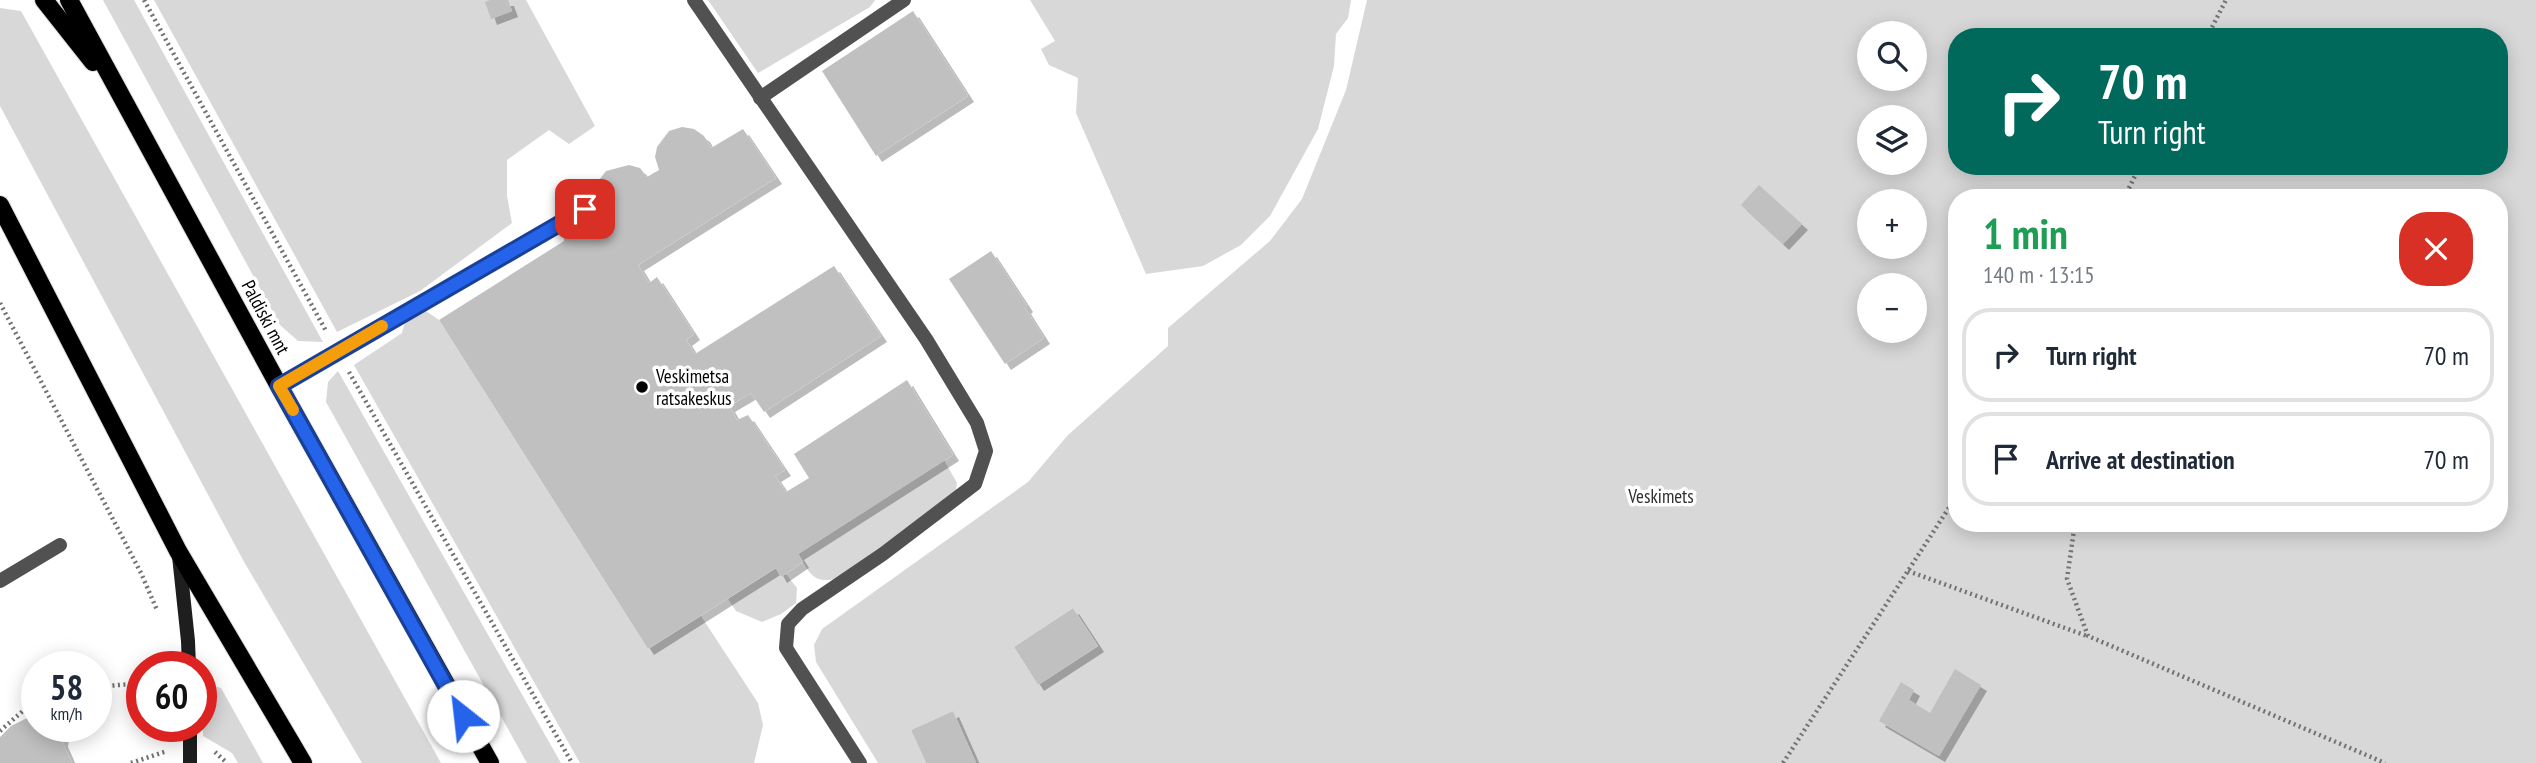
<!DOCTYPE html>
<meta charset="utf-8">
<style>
body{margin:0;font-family:"PT Sans Narrow",sans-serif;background:#f2f2f3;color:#1f2937;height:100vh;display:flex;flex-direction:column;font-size:26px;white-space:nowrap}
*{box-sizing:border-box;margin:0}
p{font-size:23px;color:#747a83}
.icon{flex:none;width:38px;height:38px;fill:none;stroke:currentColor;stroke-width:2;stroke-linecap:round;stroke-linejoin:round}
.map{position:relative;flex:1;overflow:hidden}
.details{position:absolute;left:1948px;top:189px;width:560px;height:343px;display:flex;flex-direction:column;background:#fff;border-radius:28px;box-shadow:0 4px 18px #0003}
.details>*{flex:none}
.guide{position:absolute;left:1948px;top:28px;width:560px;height:147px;border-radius:28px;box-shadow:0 4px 18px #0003;background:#00695c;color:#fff;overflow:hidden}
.tools{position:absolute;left:1857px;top:21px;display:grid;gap:14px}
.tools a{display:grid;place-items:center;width:70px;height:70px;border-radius:50%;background:#fff;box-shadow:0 4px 18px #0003;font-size:35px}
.speed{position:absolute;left:21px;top:651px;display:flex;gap:14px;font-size:35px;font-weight:700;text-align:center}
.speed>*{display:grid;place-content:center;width:91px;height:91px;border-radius:50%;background:#fff;box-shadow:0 4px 18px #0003;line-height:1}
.speed small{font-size:18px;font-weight:400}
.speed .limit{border:10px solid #d22;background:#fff;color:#111}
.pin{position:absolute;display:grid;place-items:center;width:60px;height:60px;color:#fff;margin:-30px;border-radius:14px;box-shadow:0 4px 10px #0006}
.me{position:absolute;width:77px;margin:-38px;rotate:331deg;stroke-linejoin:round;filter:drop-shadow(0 0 5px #0008)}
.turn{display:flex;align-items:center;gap:24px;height:147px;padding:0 35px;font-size:32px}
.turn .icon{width:91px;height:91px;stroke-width:2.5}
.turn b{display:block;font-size:49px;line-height:60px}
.round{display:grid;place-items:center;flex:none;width:74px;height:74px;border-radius:28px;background:#f2f2f3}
.head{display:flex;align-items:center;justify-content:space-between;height:119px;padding:0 35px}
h1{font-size:42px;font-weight:800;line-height:52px;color:#1e9e55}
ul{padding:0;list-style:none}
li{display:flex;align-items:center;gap:21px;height:94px;margin:0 14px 10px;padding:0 21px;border:4px solid #e0e1e3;border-radius:28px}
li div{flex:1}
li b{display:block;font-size:26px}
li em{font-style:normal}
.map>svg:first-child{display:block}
.green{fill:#d8d8d8;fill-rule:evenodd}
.building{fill:#c0c0c0;filter:url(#shadow)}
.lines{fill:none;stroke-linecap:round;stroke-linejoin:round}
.primary-casing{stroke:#dbdbdb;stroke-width:20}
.path{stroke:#737373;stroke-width:4.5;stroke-dasharray:2 3.5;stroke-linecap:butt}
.lane{stroke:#515151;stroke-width:14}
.secondary{stroke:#1e1e1e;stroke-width:14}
.primary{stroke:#000;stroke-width:18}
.route-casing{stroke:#184099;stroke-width:18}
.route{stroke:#2563eb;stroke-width:12}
.slow{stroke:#f59e0b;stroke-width:12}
.poi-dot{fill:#000;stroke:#fff;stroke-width:2.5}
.labels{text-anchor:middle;stroke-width:7;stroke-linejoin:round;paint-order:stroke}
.street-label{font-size:19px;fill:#000;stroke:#fff}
.poi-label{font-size:19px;fill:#000;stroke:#fff;text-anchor:start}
.park-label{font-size:19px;fill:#2f2f2f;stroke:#fff}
</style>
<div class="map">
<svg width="2536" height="763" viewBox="0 0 2536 763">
<defs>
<filter id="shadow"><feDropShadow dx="6" dy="6" stdDeviation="0" flood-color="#0004"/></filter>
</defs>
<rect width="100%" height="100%" fill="#fff"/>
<!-- green -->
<g class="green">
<path d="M 103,0 L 134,0 L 323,342 L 298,341 L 280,325 Z"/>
<path d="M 154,0 L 526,0 L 595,126 L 569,144 L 549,130 L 507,160 L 507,196 L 512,223 L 420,291 L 337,332 Z"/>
<path d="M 708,0 L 875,0 L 870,7 L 758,73 Z"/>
<path d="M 1030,0 L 1351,0 L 1348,18 L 1336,34 L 1334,66 L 1318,129 L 1270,216 L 1241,245 L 1203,266 L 1146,274 L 1076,113 L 1078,78 L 1049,65 L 1041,49 L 1055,41 Z"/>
<path d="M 1367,0 L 2536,0 L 2536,763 L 976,763 L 953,711 L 911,730 L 926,763 L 878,763 L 816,662 L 814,645 L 822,629 L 1028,482 L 1068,435 L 1168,346 L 1168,328 L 1270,241 L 1302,199 L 1346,90 ZM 1869,33 L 1914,33 L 1914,79 L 1869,79 ZM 1956,37 L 2499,37 L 2499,166 L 1956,166 ZM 1869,117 L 1914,117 L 1914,163 L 1869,163 ZM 1956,198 L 2499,198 L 2499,523 L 1956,523 ZM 1869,201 L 1914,201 L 1914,247 L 1869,247 ZM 1869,285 L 1914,285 L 1914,331 L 1869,331 ZM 1073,608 L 1098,646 L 1038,685 L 1014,647 Z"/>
<path d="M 0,8 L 21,11 L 441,763 L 362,763 L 243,560 L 0,106 Z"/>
<path d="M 426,311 L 439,320 L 648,649 L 701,616 L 758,703 L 763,725 L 754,763 L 580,763 L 354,365 L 402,333 C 406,317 410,315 426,311 Z"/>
<path d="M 338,371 L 561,763 L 527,763 L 326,402 L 328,382 Z"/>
<path d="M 944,460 L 957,483 L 955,497 L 838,578 C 813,585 810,573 798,554 Z"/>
<path d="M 776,568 L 781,577 L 786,574 L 797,588 L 796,603 L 781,614 L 762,622 L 736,611 L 728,599 Z"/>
<path d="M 206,684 L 221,688 L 263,763 L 238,763 L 232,753 L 203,736 L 201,688 Z"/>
</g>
<!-- building -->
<g class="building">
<path d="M 490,0 L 508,0 L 512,11 L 491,19 L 485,2 Z"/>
<path d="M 913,11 L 968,96 L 876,156 L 822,71 Z"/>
<path d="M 682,127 L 694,129 L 704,136 L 711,148 L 743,129 L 776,178 L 638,265 L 649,283 L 657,277 L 694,334 L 686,340 L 695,354 L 834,266 L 881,336 L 764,412 L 751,393 L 729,406 L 737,420 L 748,415 L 785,470 L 775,476 L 786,492 L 809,478 L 794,454 L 907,380 L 953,455 L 798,554 L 803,562 L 781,577 L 776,568 L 648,649 L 439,320 L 564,241 L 563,227 L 574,221 L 582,221 L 587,227 L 604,216 L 598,203 L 597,191 L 599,180 L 606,171 L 629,165 L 640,168 L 647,177 L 659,170 L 655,157 L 657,147 L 669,131 Z"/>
<path d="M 1759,185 L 1802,224 L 1783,244 L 1741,205 Z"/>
<path d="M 991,251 L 1027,306 L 1025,308 L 1044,338 L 1005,364 L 949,279 Z"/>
<path d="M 1073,608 L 1098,646 L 1038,685 L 1014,647 Z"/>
<path d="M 1955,669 L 1981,685 L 1939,756 L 1879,721 L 1901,682 L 1914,690 L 1909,700 L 1930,713 Z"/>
<path d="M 953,711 L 976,763 L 926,763 L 911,730 Z"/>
<path d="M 37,713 L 37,726 L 64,726 L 62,741 L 72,763 L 0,763 L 0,737 L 11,726 Z"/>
</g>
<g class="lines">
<defs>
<g id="primary">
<path d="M 44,0 L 93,62"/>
<path d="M 69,0 L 279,386 L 490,763"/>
<path d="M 0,205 L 178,551 L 303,763"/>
</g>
</defs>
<!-- primary casing -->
<use href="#primary" class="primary-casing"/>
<!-- path -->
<g class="path">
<path d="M 144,0 L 326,331"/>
<path d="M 2207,37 L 2226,0"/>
<path d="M 2124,198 L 2140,166"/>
<path d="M 0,303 L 141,573 L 157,610"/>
<path d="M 349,372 L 572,763"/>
<path d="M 2075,523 L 2067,579 L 2088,636 L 2385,763"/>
<path d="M 1908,571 L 2087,636"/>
<path d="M 96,687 L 142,683"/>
<path d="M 0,731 L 32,703 L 37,702"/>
<path d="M 215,752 L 227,763"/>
<path d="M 131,763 L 167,751"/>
<path d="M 1783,763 L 1956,497"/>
</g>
<!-- lane -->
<g class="lane">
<path d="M 694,0 L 926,339 L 977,423 L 986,451 L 975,484 L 883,554 L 802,609 L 788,624 L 786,648 L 860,763"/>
<path d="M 760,98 L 904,0"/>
<path d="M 279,386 L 585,209"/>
<path d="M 0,581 L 60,545"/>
</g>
<!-- secondary -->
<g class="secondary">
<path d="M 179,556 L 188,641 L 189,667"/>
<path d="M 190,726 L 190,763"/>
</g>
<!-- primary -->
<use href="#primary" class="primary"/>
</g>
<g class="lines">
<defs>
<path id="route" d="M 463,716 L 279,386 L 585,209"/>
</defs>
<!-- route casing -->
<use href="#route" class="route-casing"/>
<!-- route -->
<use href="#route" class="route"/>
<!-- slow -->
<path class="slow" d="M 293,410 L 279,386 L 382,326"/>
</g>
<!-- markers -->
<circle class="poi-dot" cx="642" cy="387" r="7"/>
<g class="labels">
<!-- street labels -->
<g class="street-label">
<text transform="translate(266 317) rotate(62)" y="7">Paldiski mnt</text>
</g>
<!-- poi labels -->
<g class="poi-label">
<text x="656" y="383">Veskimetsa<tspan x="656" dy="22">ratsakeskus</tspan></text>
</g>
<!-- park labels -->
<g class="park-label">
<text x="1661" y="503">Veskimets</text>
</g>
</g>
</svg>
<div class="tools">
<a><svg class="icon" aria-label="search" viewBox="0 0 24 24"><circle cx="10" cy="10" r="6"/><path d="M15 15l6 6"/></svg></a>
<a><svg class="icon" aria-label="layers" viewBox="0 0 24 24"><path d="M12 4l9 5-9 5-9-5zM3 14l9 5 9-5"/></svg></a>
<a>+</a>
<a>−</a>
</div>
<div class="speed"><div>58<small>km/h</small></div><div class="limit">60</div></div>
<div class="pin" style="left:585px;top:209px;background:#d93025"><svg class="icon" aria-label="arrive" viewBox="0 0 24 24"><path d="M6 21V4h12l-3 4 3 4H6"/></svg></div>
<svg class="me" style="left:463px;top:716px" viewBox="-20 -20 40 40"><circle r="19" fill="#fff"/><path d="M0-13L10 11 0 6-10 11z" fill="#2563eb"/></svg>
<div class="guide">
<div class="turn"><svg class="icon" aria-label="right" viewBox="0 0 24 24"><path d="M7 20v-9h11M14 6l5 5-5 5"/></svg><div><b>70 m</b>Turn right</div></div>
</div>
<section class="details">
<div class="head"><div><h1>1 min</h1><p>140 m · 13:15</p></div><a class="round" style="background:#d93025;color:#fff"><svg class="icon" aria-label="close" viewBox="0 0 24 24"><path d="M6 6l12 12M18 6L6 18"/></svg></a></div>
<ul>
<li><svg class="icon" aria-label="right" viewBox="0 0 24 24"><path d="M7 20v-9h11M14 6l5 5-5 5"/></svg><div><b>Turn right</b></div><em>70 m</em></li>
<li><svg class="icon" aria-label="arrive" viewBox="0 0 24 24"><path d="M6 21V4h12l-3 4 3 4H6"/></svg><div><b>Arrive at destination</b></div><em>70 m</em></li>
</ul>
</section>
</div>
